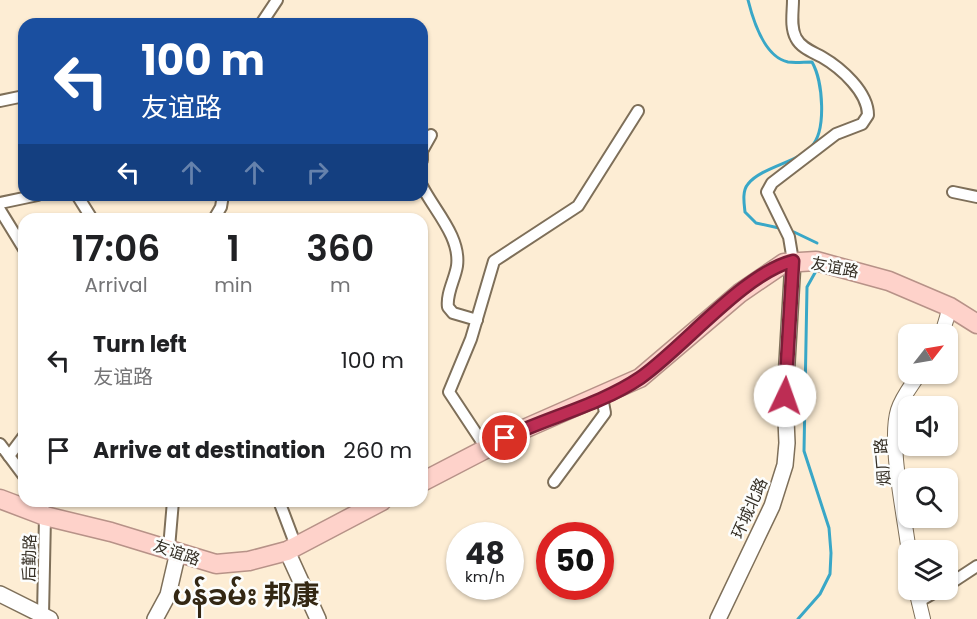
<!DOCTYPE html>
<meta charset="utf-8">
<style>
body{margin:0;font-family:Poppins,"Noto Sans SC","Noto Sans Myanmar",sans-serif;background:#f6f6f6;color:#202124;height:100vh;display:flex;flex-direction:column;font-size:22px;white-space:nowrap}
*{box-sizing:border-box;margin:0}
p{font-size:20px;color:#757577}
.icon{flex:none;width:33px;height:33px;fill:none;stroke:currentColor;stroke-width:2;stroke-linecap:round;stroke-linejoin:round}
.map{position:relative;flex:1;overflow:hidden}
.sheet{position:absolute;left:18px;top:213px;width:410px;height:294px;display:flex;flex-direction:column;background:#fff;border-radius:18px;box-shadow:0 2px 4px #0004}
.sheet>*{flex:none}
.top-card{position:absolute;left:18px;top:18px;width:410px;height:183px;border-radius:18px;box-shadow:0 2px 4px #0004;background:#1a4fa0;color:#fff;overflow:hidden}
.needle{width:39px;rotate:59deg}
.buttons{position:absolute;left:898px;top:324px;display:grid;gap:12px}
.buttons a{display:grid;place-items:center;width:60px;height:60px;border-radius:12px;background:#fff;box-shadow:0 2px 4px #0004;font-size:30px}
.speed{position:absolute;left:446px;top:522px;display:flex;gap:12px;font-size:30px;font-weight:700;text-align:center}
.speed>*{display:grid;place-content:center;width:78px;height:78px;border-radius:50%;background:#fff;box-shadow:0 2px 4px #0004;line-height:1}
.speed small{font-size:15px;font-weight:400}
.speed .limit{border:9px solid #d22;background:#fff;color:#111}
.pin{position:absolute;display:grid;place-items:center;width:51px;height:51px;color:#fff;margin:-26px;border:3px solid #fff;border-radius:50%;box-shadow:0 2px 6px #0007}
.me{position:absolute;width:66px;margin:-33px;rotate:3deg;stroke-linejoin:round;filter:drop-shadow(0 0 4px #0008)}
.turn{display:flex;align-items:center;gap:21px;height:126px;padding:0 24px;font-size:27px}
.turn .icon{width:78px;height:78px;stroke-width:2.5}
.turn b{display:block;font-size:42px;line-height:51px}
.lanes{display:flex;align-items:center;height:57px;padding:0 24px;background:#0003;justify-content:center;gap:30px;direction:ltr}
.lanes .off{opacity:.35}
.eta{display:flex;justify-content:space-evenly;align-items:center;height:102px;text-align:center}
.eta b{font-size:36px;font-weight:600;line-height:42px}
ul{padding:0;list-style:none}
li{display:flex;align-items:center;gap:18px;height:90px;padding:0 24px}
li div{flex:1}
li b{display:block;font-size:22px}
li em{font-style:normal}
.map>svg:first-child{display:block}
.lines{fill:none;stroke-linecap:round;stroke-linejoin:round}
.stream{stroke:#39a7c7;stroke-width:3}
.minor-casing{stroke:#7e6f59;stroke-width:14}
.tertiary-casing{stroke:#7e6f59;stroke-width:16}
.secondary-casing{stroke:#7e6f59;stroke-width:18}
.trunk-casing{stroke:#b79288;stroke-width:21}
.minor{stroke:#fff;stroke-width:10}
.tertiary{stroke:#fff;stroke-width:14}
.secondary{stroke:#fff;stroke-width:15}
.trunk{stroke:#fed2ca;stroke-width:18}
.route-casing{stroke:#7b1d37;stroke-width:15}
.route{stroke:#bd2d54;stroke-width:10}
.labels{text-anchor:middle;stroke-width:5;stroke-linejoin:round;paint-order:stroke}
.street-label{font-size:16px;fill:#363026;stroke:#fcfdfc}
.town-label{font-size:28px;font-weight:bold;fill:#332713;stroke:#fcfdfc}
</style>
<div class="map">
<svg width="977" height="619" viewBox="0 0 977 619">
<rect width="100%" height="100%" fill="#fdedd4"/>
<g class="lines">
<!-- stream -->
<g class="stream">
<path d="M 748,0 C 753,20 764,57 788,62 C 795,63 804,62 812,62 C 823,81 827,131 811,147"/>
<path d="M 779,228 L 756,223 L 745,212 C 744,203 742,191 748,184 C 758,171 785,164 799,156"/>
<path d="M 794,232 L 817,243"/>
<path d="M 798,619 L 820,594 L 830,574 L 831,553 L 829,528 L 804,451 L 807,287 L 816,271"/>
</g>
<defs>
<g id="minor">
<path d="M 261,24 L 277,0"/>
<path d="M 0,101 L 24,96"/>
<path d="M 422,160 L 422,151 L 431,135"/>
<path d="M 422,186 C 434,210 461,237 457,266 C 455,279 446,294 448,307 L 453,313 L 477,320"/>
<path d="M 953,192 L 977,197"/>
<path d="M 77,195 L 92,219"/>
<path d="M 0,203 L 38,195"/>
<path d="M 0,210 L 24,249"/>
<path d="M 214,219 L 221,207 L 223,195"/>
<path d="M 793,261 L 789,237 L 767,192 L 772,183 L 836,134 L 862,124 L 868,115 C 868,92 841,68 822,57 C 813,52 801,48 796,38 C 790,27 793,12 793,0"/>
<path d="M 0,444 L 24,476"/>
<path d="M 486,448 L 449,392 L 471,339 L 494,261 L 578,206 L 638,111"/>
<path d="M 9,456 L 24,436"/>
<path d="M 554,482 L 605,413 L 602,397"/>
<path d="M 42,501 L 45,516 L 43,615"/>
<path d="M 279,501 L 296,546"/>
<path d="M 169,548 L 173,501"/>
<path d="M 948,585 L 977,566"/>
<path d="M 918,602 L 939,590"/>
</g>
<g id="tertiary">
<path d="M 942,334 L 950,307"/>
<path d="M 909,553 C 905,517 888,442 898,410 C 902,397 912,385 919,374"/>
<path d="M 916,590 L 923,619"/>
</g>
<g id="secondary">
<path d="M 287,551 L 318,619"/>
<path d="M 0,594 L 50,619"/>
<path d="M 155,619 L 168,595 L 178,552"/>
<path d="M 718,619 L 772,506 L 785,465 L 787,443 L 785,396 L 793,261"/>
</g>
<g id="trunk">
<path d="M 422,482 L 524,429 L 640,378 L 740,293 L 784,263 L 816,261 L 889,281 L 950,307 L 977,324"/>
<path d="M 0,499 L 45,516 L 111,532 L 216,564 L 249,561 L 287,551 L 382,501"/>
</g>
</defs>
<!-- minor casing -->
<use href="#minor" class="minor-casing"/>
<!-- tertiary casing -->
<use href="#tertiary" class="tertiary-casing"/>
<!-- secondary casing -->
<use href="#secondary" class="secondary-casing"/>
<!-- trunk casing -->
<use href="#trunk" class="trunk-casing"/>
<!-- minor -->
<use href="#minor" class="minor"/>
<!-- tertiary -->
<use href="#tertiary" class="tertiary"/>
<!-- secondary -->
<use href="#secondary" class="secondary"/>
<!-- trunk -->
<use href="#trunk" class="trunk"/>
</g>
<g class="lines">
<defs>
<path id="route" d="M 505,438 C 548,417 600,405 640,378 C 683,348 744,273 793,261 L 785,396"/>
</defs>
<!-- route casing -->
<use href="#route" class="route-casing"/>
<!-- route -->
<use href="#route" class="route"/>
</g>
<g class="labels">
<!-- street labels -->
<g class="street-label">
<text transform="translate(835 267) rotate(11)" y="6">友谊路</text>
<text transform="translate(882 462) rotate(-95)" y="6">烟厂路</text>
<text transform="translate(749 508) rotate(-66)" y="6">环城北路</text>
<text transform="translate(177 552) rotate(19)" y="6">友谊路</text>
<text transform="translate(29 558) rotate(-89)" y="6">后勤路</text>
</g>
<!-- town labels -->
<g class="town-label">
<text x="246" y="605">ပန်ခမ်း 邦康</text>
</g>
</g>
</svg>
<div class="buttons">
<a><svg class="needle" viewBox="-14 -14 28 28"><path d="M0-13l5 13h-10z" fill="#e53935"/><path d="M0 13l5-13h-10z" fill="#757577"/></svg></a>
<a><svg class="icon" aria-label="sound" viewBox="0 0 24 24"><path d="M4 9h4l5-4v14l-5-4H4zM17 9q2 3 0 6"/></svg></a>
<a><svg class="icon" aria-label="search" viewBox="0 0 24 24"><circle cx="10" cy="10" r="6"/><path d="M15 15l6 6"/></svg></a>
<a><svg class="icon" aria-label="layers" viewBox="0 0 24 24"><path d="M12 4l9 5-9 5-9-5zM3 14l9 5 9-5"/></svg></a>
</div>
<div class="speed"><div>48<small>km/h</small></div><div class="limit">50</div></div>
<div class="pin" style="left:505px;top:438px;background:#d93025"><svg class="icon" aria-label="arrive" viewBox="0 0 24 24"><path d="M6 21V4h12l-3 4 3 4H6"/></svg></div>
<svg class="me" style="left:785px;top:396px" viewBox="-20 -20 40 40"><circle r="19" fill="#fff"/><path d="M0-13L10 11 0 6-10 11z" fill="#bd2d54"/></svg>
<div class="top-card">
<div class="turn"><svg class="icon" aria-label="left" viewBox="0 0 24 24"><path d="M17 20v-9H6M10 6l-5 5 5 5"/></svg><div><b>100 m</b>友谊路</div></div>
<div class="lanes"><svg class="icon" aria-label="left" viewBox="0 0 24 24"><path d="M17 20v-9H6M10 6l-5 5 5 5"/></svg><svg class="icon off" aria-label="ahead" viewBox="0 0 24 24"><path d="M12 20V5M6 11l6-6 6 6"/></svg><svg class="icon off" aria-label="ahead" viewBox="0 0 24 24"><path d="M12 20V5M6 11l6-6 6 6"/></svg><svg class="icon off" aria-label="right" viewBox="0 0 24 24"><path d="M7 20v-9h11M14 6l5 5-5 5"/></svg></div>
</div>
<section class="sheet">
<div class="eta">
<div><b>17:06</b><p>Arrival</p></div>
<div><b>1</b><p>min</p></div>
<div><b>360</b><p>m</p></div>
</div>
<ul>
<li><svg class="icon" aria-label="left" viewBox="0 0 24 24"><path d="M17 20v-9H6M10 6l-5 5 5 5"/></svg><div><b>Turn left</b><p>友谊路</p></div><em>100 m</em></li>
<li><svg class="icon" aria-label="arrive" viewBox="0 0 24 24"><path d="M6 21V4h12l-3 4 3 4H6"/></svg><div><b>Arrive at destination</b></div><em>260 m</em></li>
</ul>
</section>
</div>
